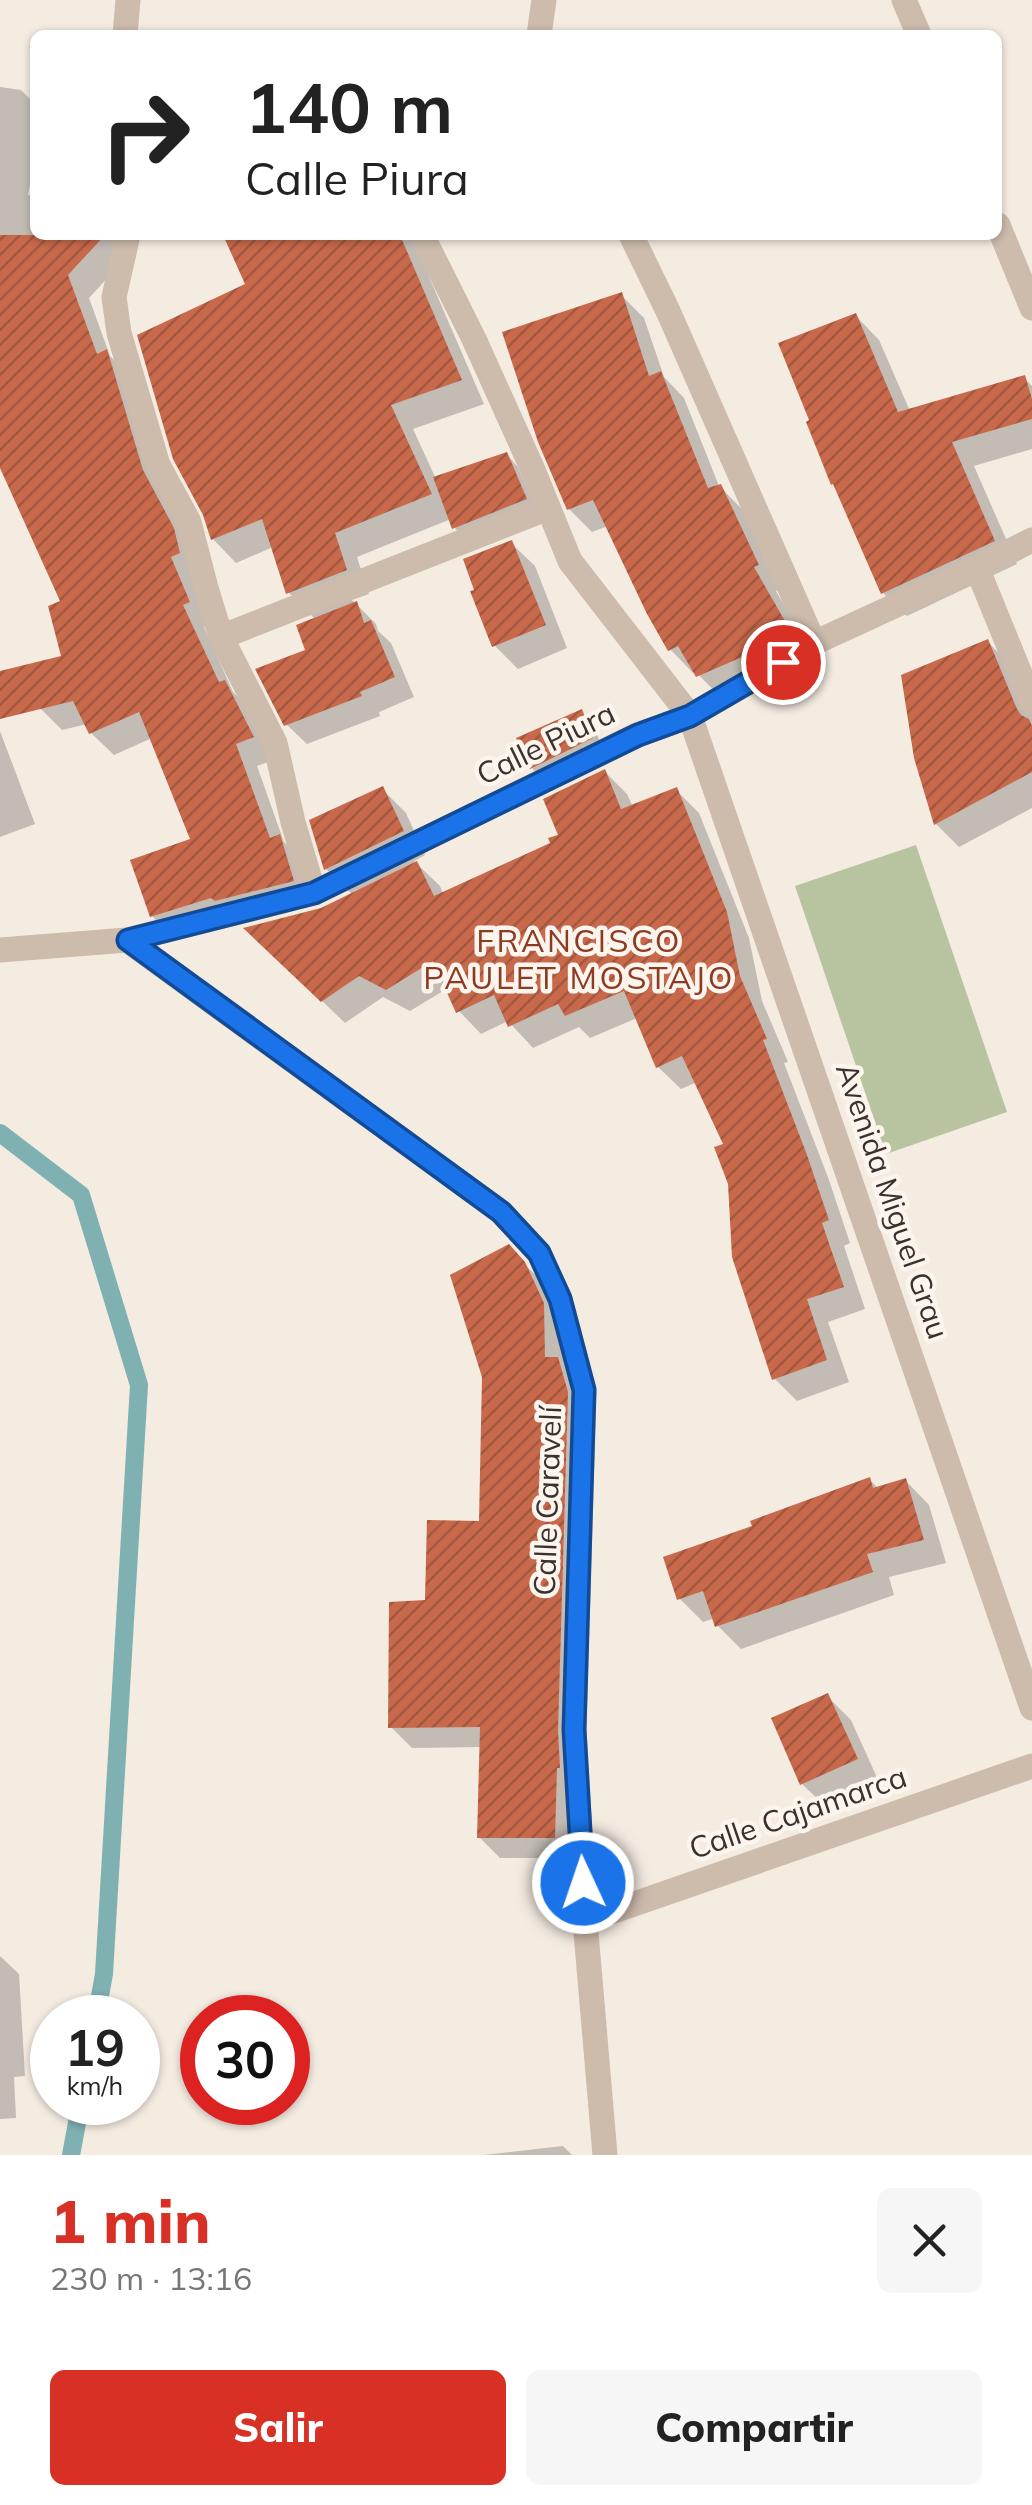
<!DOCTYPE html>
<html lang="es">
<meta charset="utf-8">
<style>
body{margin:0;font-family:Mulish,sans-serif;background:#f6f6f6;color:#222;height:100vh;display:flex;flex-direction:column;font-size:38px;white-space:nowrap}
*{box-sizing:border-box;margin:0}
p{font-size:32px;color:#767676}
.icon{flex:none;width:55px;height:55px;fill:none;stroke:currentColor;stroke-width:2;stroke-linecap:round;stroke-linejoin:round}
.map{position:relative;height:2155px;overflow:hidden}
.details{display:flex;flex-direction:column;background:#fff;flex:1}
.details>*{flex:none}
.banner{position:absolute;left:30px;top:30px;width:972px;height:210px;border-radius:15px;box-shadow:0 2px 8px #0004;background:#fff;color:#222;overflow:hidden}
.speed{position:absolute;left:30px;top:1995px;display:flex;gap:20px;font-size:50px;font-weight:700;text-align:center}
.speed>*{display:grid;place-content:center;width:130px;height:130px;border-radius:50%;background:#fff;box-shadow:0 2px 8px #0004;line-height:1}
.speed small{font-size:25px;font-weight:400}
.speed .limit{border:15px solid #d22;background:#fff;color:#111}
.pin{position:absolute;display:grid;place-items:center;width:85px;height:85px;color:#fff;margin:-42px;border:5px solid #fff;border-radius:50%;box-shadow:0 2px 10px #0007}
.me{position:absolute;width:110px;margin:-55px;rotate:357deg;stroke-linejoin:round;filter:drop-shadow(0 0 8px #0008)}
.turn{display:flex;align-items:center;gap:35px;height:210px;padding:0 50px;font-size:45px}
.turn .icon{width:130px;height:130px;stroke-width:2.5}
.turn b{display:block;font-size:70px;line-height:85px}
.round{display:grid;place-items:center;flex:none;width:105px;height:105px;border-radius:15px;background:#f6f6f6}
.overview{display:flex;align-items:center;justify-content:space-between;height:170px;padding:0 50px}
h1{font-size:60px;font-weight:800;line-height:75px;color:#d93025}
.action{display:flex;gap:20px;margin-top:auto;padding:20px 50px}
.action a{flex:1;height:115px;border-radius:15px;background:#d93025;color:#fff;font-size:40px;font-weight:800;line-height:115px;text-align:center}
.action a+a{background:#f6f6f6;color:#222}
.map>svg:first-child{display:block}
.park{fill:#b8c4a0}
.shadow{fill:#0003}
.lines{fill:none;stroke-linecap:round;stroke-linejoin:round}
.stream{stroke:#7fb0b2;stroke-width:18}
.building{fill:url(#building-hatch)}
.minor{stroke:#cdbbac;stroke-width:25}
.route-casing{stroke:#114b97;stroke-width:25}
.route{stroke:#1a73e8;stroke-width:18}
.labels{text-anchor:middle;stroke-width:9;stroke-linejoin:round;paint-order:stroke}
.street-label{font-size:30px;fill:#3b302b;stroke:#fbf5ee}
.neighbourhood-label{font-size:32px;letter-spacing:2.5px;fill:#8c3b22;stroke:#fbf5ee}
</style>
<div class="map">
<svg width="1032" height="2155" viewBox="0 0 1032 2155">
<defs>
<pattern id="building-hatch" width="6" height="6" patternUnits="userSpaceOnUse" patternTransform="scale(2.5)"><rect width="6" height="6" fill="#c8694b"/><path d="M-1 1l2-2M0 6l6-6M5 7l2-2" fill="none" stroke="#a4573f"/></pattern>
</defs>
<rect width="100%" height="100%" fill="#f4ebe1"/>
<!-- park -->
<path class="park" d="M 916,845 L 1007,1112 L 886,1154 L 795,886 Z"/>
<!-- shadow -->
<g class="shadow">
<path d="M 0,87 L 21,90 L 35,104 L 35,156 L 28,195 L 35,196 L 35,235 L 129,235 L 123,261 L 89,298 L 110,356 L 128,374 L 195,553 L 210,624 L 204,627 L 233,692 L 246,705 L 274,760 L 257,766 L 284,842 L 301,859 L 314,903 L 174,938 L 152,916 L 193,840 L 152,738 L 114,755 L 91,733 L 87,724 L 62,730 L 40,708 L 64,657 L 63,602 L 0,462 Z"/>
<path d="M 226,235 L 408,235 L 417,249 L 484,404 L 413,429 L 436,479 L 507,455 L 518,467 L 537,511 L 465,539 L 454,527 L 451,519 L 357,557 L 369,594 L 352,600 L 376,624 L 378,631 L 391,643 L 414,697 L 379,712 L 380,716 L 307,744 L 286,724 L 316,620 L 288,592 L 273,547 L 236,563 L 213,539 L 248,285 Z"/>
<path d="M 621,295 L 644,318 L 664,377 L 684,398 L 719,486 L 744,511 L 781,589 L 776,591 L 814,659 L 722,699 L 696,672 L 693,673 L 670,649 L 608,526 L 592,532 L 569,509 Z"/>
<path d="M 856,316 L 879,340 L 910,411 L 1024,378 L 1032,386 L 1032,449 L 974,466 L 1017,564 L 907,616 L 883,593 Z"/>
<path d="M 511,543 L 535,566 L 567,648 L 518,669 L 494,645 Z"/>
<path d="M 988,642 L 1011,666 L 1032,716 L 1032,808 L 959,847 L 936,824 Z"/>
<path d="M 581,712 L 593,724 L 603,750 L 543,780 L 532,768 Z"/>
<path d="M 0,731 L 35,824 L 0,837 Z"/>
<path d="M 605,772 L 627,794 L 633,807 L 676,790 L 699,813 L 749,938 L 762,1001 L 788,1062 L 784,1063 L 829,1180 L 850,1243 L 844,1246 L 865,1309 L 828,1322 L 849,1382 L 797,1401 L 774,1378 L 726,1145 L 697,1082 L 681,1089 L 658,1067 L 637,1018 L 590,1038 L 579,1027 L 533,1048 L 508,1021 L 481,1034 L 459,1011 L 448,988 L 410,1011 L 383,997 L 345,1023 L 269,950 L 322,910 L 353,895 L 326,869 L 382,789 L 406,813 L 425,855 L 414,861 L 440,886 L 443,894 L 553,844 L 562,837 Z"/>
<path d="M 508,1247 L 546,1286 L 564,1327 L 565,1367 L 579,1381 L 576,1858 L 500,1858 L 479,1837 L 482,1747 L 412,1748 L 391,1727 L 427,1603 L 481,1524 Z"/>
<path d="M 870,1480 L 879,1489 L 906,1481 L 929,1505 L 946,1563 L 889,1577 L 894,1595 L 741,1649 L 718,1626 L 715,1618 L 703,1622 L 679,1598 L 755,1527 Z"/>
<path d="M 827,1696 L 851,1720 L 879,1782 L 826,1807 L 802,1784 Z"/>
<path d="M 0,1956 L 19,1974 L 25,2076 L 14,2077 L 16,2118 L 0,2119 Z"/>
<path d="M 563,2146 L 572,2155 L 484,2155 Z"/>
</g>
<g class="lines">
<!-- stream -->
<g class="stream">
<path d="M 0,1133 L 81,1195 L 139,1385 L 104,1974 L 96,2018"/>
<path d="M 71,2155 L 81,2102"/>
</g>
</g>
<!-- building -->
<g class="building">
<path d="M 0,235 L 105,235 L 68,275 L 97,354 L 107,349 L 143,470 L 174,528 L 180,553 L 171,557 L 190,602 L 183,605 L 219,682 L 225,680 L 254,737 L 236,744 L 270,838 L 280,834 L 294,881 L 215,901 L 211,898 L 150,917 L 130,860 L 190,839 L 139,712 L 89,734 L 73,701 L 0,719 L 0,671 L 61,656 L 48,606 L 60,601 L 0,468 Z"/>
<path d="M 223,235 L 400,235 L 462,380 L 391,405 L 432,494 L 335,533 L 347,570 L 286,594 L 262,519 L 211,540 L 203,515 L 173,459 L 137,335 L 245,284 Z"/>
<path d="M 622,292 L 649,376 L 661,371 L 708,488 L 721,484 L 759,565 L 754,567 L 793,635 L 696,677 L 678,646 L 668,651 L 647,614 L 593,500 L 567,510 L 538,442 L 502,332 Z"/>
<path d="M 856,313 L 898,412 L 1025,375 L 1032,399 L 1032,419 L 952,442 L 995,541 L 881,594 L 833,484 L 831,485 L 806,422 L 809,420 L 778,343 Z"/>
<path d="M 507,452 L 527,499 L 452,529 L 433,477 Z"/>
<path d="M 512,540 L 546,625 L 492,647 L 470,591 L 474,590 L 463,559 Z"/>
<path d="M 357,601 L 364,623 L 371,620 L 395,677 L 360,692 L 362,696 L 284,726 L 255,669 L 305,650 L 296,625 Z"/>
<path d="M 988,639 L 1017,709 L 1021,715 L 1029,719 L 1032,726 L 1032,772 L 934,825 L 914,758 L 901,675 Z"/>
<path d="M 582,709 L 593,738 L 530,769 L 516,738 Z"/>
<path d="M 605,769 L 621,809 L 677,787 L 727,912 L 740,976 L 767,1039 L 763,1040 L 807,1155 L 829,1220 L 822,1223 L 844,1287 L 807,1299 L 827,1360 L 772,1380 L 732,1257 L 728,1184 L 714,1147 L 723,1144 L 682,1056 L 656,1068 L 624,991 L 565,1016 L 558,1004 L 508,1027 L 494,995 L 456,1013 L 433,961 L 386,990 L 359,976 L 321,1002 L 243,928 L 321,908 L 417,861 L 434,896 L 550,843 L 548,838 L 558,835 L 543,799 Z"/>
<path d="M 383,786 L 404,831 L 324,870 L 309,820 Z"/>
<path d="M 509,1244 L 525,1262 L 544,1303 L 545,1357 L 558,1357 L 568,1392 L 558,1730 L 560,1768 L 557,1768 L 555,1838 L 477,1838 L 480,1727 L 388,1728 L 389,1602 L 425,1600 L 427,1520 L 479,1521 L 482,1377 L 450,1275 Z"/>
<path d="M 870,1477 L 873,1488 L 906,1478 L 924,1540 L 867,1554 L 873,1572 L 715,1627 L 703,1591 L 677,1600 L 663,1557 L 752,1526 L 750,1521 Z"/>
<path d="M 828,1693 L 858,1759 L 800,1785 L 771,1718 Z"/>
</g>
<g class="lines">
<!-- minor -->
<g class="minor">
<path d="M 904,0 L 919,35"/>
<path d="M 125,35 L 128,0"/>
<path d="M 539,35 L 544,0"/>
<path d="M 998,225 L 1032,308"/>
<path d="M 128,235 L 114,297 L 119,333 L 158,465 L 189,522 L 206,588 L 221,637 L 275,743 L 293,822 L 314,893"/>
<path d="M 422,235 L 474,339 L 533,470 L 570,561 L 690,716 L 1032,1708"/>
<path d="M 631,235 L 668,311 L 814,643"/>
<path d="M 977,568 L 1032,703"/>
<path d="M 221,637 L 548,508"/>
<path d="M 127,940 L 501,1212 L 539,1253 L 560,1299 L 584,1390 L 574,1730 L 585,1921 L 605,2155"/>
<path d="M 0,950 L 127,940 L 314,893 L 637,735 L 690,716 L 814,643 L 977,568 L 1032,540"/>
<path d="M 585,1921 L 1032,1766"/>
</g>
</g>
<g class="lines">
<defs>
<path id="route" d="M 583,1883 L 574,1730 L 584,1390 L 560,1299 L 539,1253 L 501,1212 L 128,940 L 314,893 L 638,735 L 690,716 L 783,662"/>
</defs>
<!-- route casing -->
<use href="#route" class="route-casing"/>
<!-- route -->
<use href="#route" class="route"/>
</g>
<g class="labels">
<!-- street labels -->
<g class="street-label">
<text transform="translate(546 744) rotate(-26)" y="10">Calle Piura</text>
<text transform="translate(892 1201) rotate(71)" y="10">Avenida Miguel Grau</text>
<text transform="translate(548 1501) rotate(-88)" y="10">Calle Caravelí</text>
<text transform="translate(798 1813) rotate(-19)" y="10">Calle Cajamarca</text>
</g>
<!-- neighbourhood labels -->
<g class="neighbourhood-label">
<text x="579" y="952">FRANCISCO<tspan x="579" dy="37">PAULET MOSTAJO</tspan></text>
</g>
</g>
</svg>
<div class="speed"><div>19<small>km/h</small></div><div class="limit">30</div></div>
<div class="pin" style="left:783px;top:662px;background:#d93025"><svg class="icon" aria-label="arrive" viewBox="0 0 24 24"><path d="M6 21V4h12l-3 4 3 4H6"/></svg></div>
<svg class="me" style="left:583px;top:1883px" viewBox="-20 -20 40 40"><circle r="17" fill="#1a73e8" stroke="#fff" stroke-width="3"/><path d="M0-11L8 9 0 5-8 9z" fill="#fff"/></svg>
<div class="banner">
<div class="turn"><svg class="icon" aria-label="right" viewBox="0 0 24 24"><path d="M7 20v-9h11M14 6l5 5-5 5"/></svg><div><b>140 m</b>Calle Piura</div></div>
</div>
</div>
<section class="details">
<div class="overview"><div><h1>1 min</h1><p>230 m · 13:16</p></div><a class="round"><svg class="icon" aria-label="close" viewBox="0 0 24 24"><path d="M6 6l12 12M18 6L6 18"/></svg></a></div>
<div class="action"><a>Salir</a><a>Compartir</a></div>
</section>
